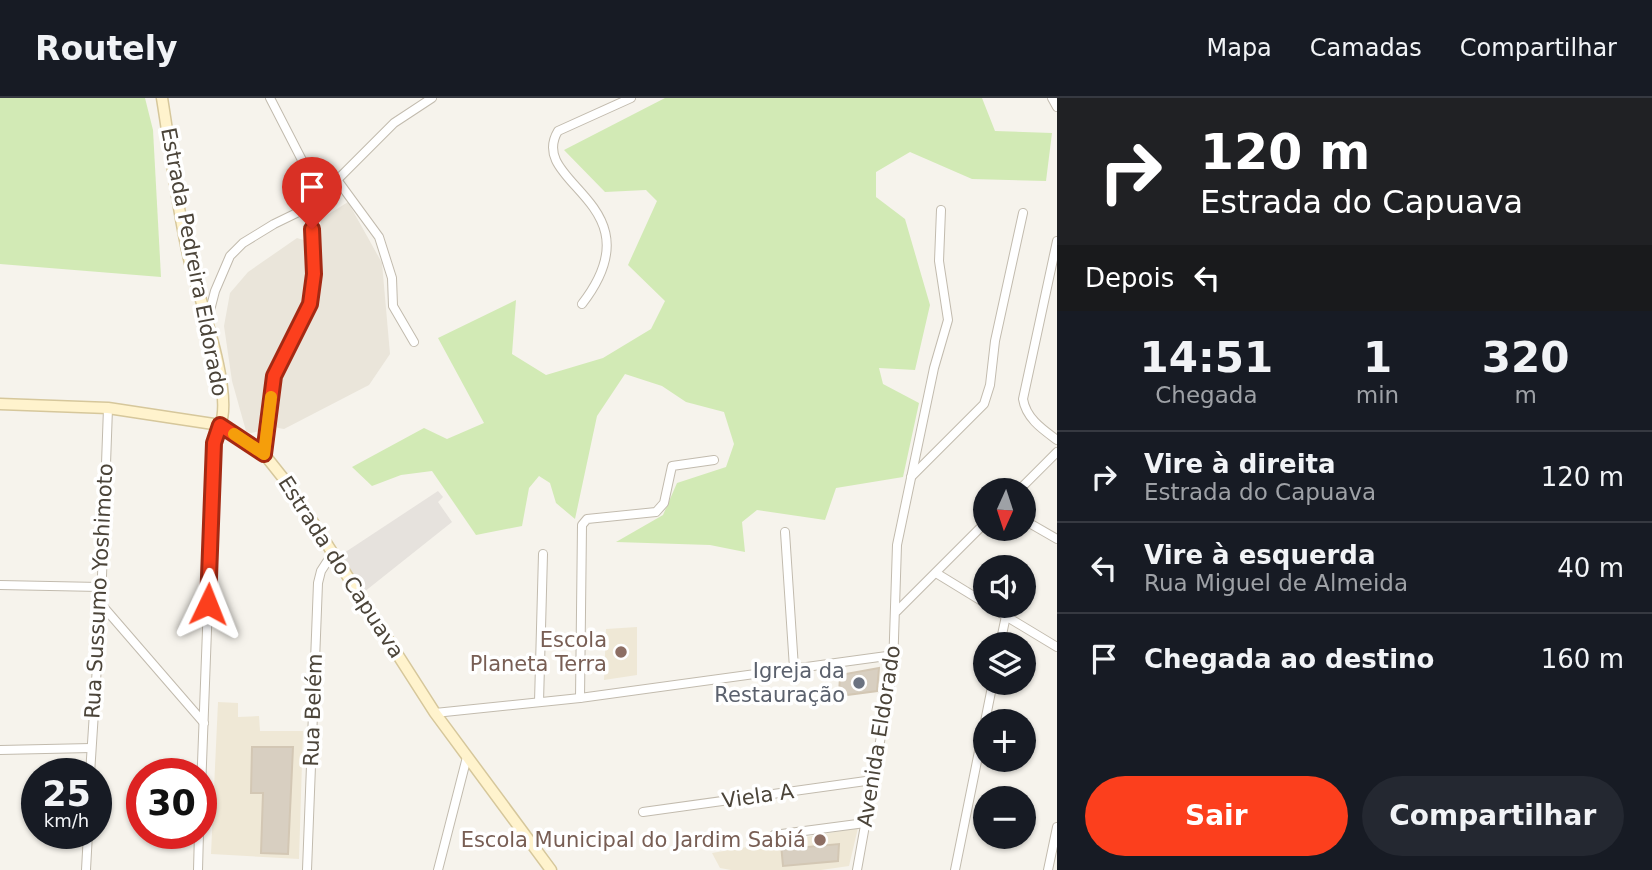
<!DOCTYPE html>
<html lang="pt">
<meta charset="utf-8">
<style>
body{margin:0;font-family:"DejaVu Sans",sans-serif;background:#242831;color:#f1f3f6;height:100vh;display:flex;flex-direction:column;font-size:26px;white-space:nowrap}
*{box-sizing:border-box;margin:0}
p{font-size:23px;color:#9ea1a6}
.icon{flex:none;width:38px;height:38px;fill:none;stroke:currentColor;stroke-width:2;stroke-linecap:round;stroke-linejoin:round}
.map{position:relative;flex:1;overflow:hidden}
.side{display:flex;flex-direction:column;background:#171b24;width:595px}
.side>*{flex:none}
.hud{background:#202124;color:#fff;overflow:hidden}
.needle{width:46px;rotate:183deg}
.tools{position:absolute;left:973px;top:380px;display:grid;gap:14px}
.tools a{display:grid;place-items:center;width:63px;height:63px;border-radius:50%;background:#171b24;box-shadow:0 2px 5px #0004;font-size:35px}
.speed{position:absolute;left:21px;top:660px;display:flex;gap:14px;font-size:35px;font-weight:700;text-align:center}
.speed>*{display:grid;place-content:center;width:91px;height:91px;border-radius:50%;background:#171b24;box-shadow:0 2px 5px #0004;line-height:1}
.speed small{font-size:18px;font-weight:400}
.speed .limit{border:10px solid #d22;background:#fff;color:#111}
.pin{position:absolute;display:grid;place-items:center;width:60px;height:60px;color:#fff;margin:-72px -30px;border-radius:50% 50% 50% 0;rotate:-45deg;box-shadow:0 0 7px #0007}
.pin .icon{rotate:45deg}
.me{position:absolute;width:77px;margin:-38px;rotate:2deg;stroke-linejoin:round;filter:drop-shadow(0 0 5px #0008)}
.turn{display:flex;align-items:center;gap:24px;height:147px;padding:0 28px;font-size:32px}
.turn .icon{width:91px;height:91px;stroke-width:2.5}
.turn b{display:block;font-size:49px;line-height:60px}
.then{display:flex;align-items:center;height:66px;padding:0 28px;background:#0003;gap:14px;font-size:26px}
.eta{display:flex;justify-content:space-evenly;align-items:center;height:119px;text-align:center}
.eta b{font-size:42px;font-weight:700;line-height:49px}
.primary-button{display:flex;gap:14px;margin-top:auto;padding:14px 28px}
.primary-button a{flex:1;height:80px;border-radius:42px;background:#fc3f1d;color:#fff;font-size:28px;font-weight:700;line-height:80px;text-align:center}
.primary-button a+a{background:#242831;color:#f1f3f6}
ul{padding:0;list-style:none}
li{display:flex;align-items:center;gap:21px;height:91px;padding:0 28px;border-top:2px solid #363941}
li div{flex:1}
li b{display:block;font-size:26px}
li em{font-style:normal}
header{display:flex;align-items:center;gap:42px;box-sizing:border-box;height:98px;padding:0 35px;background:#171b24;border-bottom:2px solid #363941}
header strong{font-size:33px}
nav{display:flex;gap:38px;margin-inline-start:auto;font-size:24px}
main{display:flex;flex:1;min-height:0}
.map>svg:first-child{display:block}
.residential{fill:#eae5da}
.industrial{fill:#e6e2dd}
.education{fill:#efe8d6}
.green{fill:#d2eab5}
.building{fill:#d8cfc1;stroke:#d3c7b4;stroke-width:2}
.lines{fill:none;stroke-linecap:round;stroke-linejoin:round}
.street-casing{stroke:#c2bbae;stroke-width:10}
.secondary-casing{stroke:#d6c79b;stroke-width:13}
.street{stroke:#fff;stroke-width:8}
.secondary{stroke:#fff3cd;stroke-width:10}
.route-casing{stroke:#a42913;stroke-width:18}
.route{stroke:#fc3f1d;stroke-width:12}
.slow{stroke:#f59e0b;stroke-width:12}
.education-dot{fill:#8d6e63;stroke:#fff;stroke-width:2.5}
.worship-dot{fill:#6b7280;stroke:#fff;stroke-width:2.5}
.labels{text-anchor:middle;stroke-width:7;stroke-linejoin:round;paint-order:stroke}
.street-label{font-size:21px;fill:#4b4439;stroke:#fff}
.education-label{font-size:21px;fill:#785e54;stroke:#fff;text-anchor:end}
.worship-label{font-size:21px;fill:#5b616d;stroke:#fff;text-anchor:end}
</style>
<header>
<strong>Routely</strong>
<nav><a>Mapa</a><a>Camadas</a><a>Compartilhar</a></nav>
</header>
<main>
<div class="map">
<svg width="1057" height="772" viewBox="0 0 1057 772">
<rect width="100%" height="100%" fill="#f6f3ec"/>
<!-- residential -->
<g class="residential">
<path d="M 348,104 L 382,165 L 390,256 L 369,287 L 284,331 L 278,330 L 275,327 L 280,281 L 318,200 L 321,121 Z"/>
<path d="M 297,140 L 307,143 L 307,204 L 268,283 L 260,333 L 251,335 L 246,333 L 232,283 L 224,228 L 230,195 L 248,174 Z"/>
</g>
<!-- industrial -->
<path class="industrial" d="M 438,393 L 443,399 L 438,404 L 452,424 L 364,494 L 341,457 Z"/>
<!-- education -->
<g class="education">
<path d="M 637,529 L 637,577 L 604,582 L 606,531 Z"/>
<path d="M 218,604 L 238,605 L 238,619 L 259,618 L 260,633 L 303,633 L 299,761 L 211,756 Z"/>
<path d="M 858,730 L 849,768 L 821,772 L 731,772 L 720,770 L 712,755 Z"/>
</g>
<!-- green -->
<g class="green">
<path d="M 0,0 L 145,0 L 153,32 L 161,179 L 0,166 Z"/>
<path d="M 665,0 L 982,0 L 995,33 L 1052,35 L 1046,83 L 972,81 L 910,54 L 876,74 L 876,99 L 905,121 L 930,207 L 915,272 L 879,270 L 883,286 L 919,305 L 903,379 L 836,390 L 825,422 L 757,412 L 742,424 L 745,454 L 710,447 L 616,444 L 663,417 L 677,385 L 726,369 L 734,346 L 724,314 L 686,304 L 662,288 L 625,276 L 597,318 L 575,421 L 556,405 L 550,385 L 539,378 L 529,390 L 522,428 L 476,437 L 432,373 L 401,377 L 372,388 L 352,369 L 424,330 L 447,341 L 484,325 L 438,240 L 516,202 L 512,256 L 546,277 L 603,260 L 651,231 L 665,203 L 628,167 L 657,103 L 646,92 L 605,94 L 564,52 Z"/>
</g>
<!-- building -->
<g class="building">
<path d="M 879,570 L 877,593 L 839,598 L 840,577 Z"/>
<path d="M 252,649 L 293,649 L 288,756 L 261,755 L 263,695 L 251,695 Z"/>
<path d="M 795,743 L 797,750 L 839,746 L 838,763 L 783,768 L 781,746 Z"/>
</g>
<g class="lines">
<defs>
<g id="street">
<path d="M 270,0 L 321,99"/>
<path d="M 1052,0 L 1057,9"/>
<path d="M 338,83 L 379,139 L 392,180 L 393,208 L 414,244"/>
<path d="M 1057,143 L 1023,301 C 1026,320 1042,331 1057,342"/>
<path d="M 582,206 C 660,105 526,86 558,33 L 631,0"/>
<path d="M 208,220 L 215,193 L 230,158 L 243,145 L 274,126 L 311,108 L 394,25 L 432,0"/>
<path d="M 264,356 L 274,278 L 310,206 L 314,176 L 311,108"/>
<path d="M 911,379 L 984,306 L 990,287 L 995,243 L 1023,115"/>
<path d="M 1019,392 L 1057,354"/>
<path d="M 1024,422 L 1057,441"/>
<path d="M 785,434 L 794,570"/>
<path d="M 936,475 L 985,505"/>
<path d="M 0,487 L 100,489"/>
<path d="M 101,506 L 204,625"/>
<path d="M 989,508 L 1057,549"/>
<path d="M 897,513 L 985,425"/>
<path d="M 1000,546 L 1006,518"/>
<path d="M 580,600 L 582,427 L 587,421 L 656,414 L 664,405 L 672,368 L 714,362"/>
<path d="M 539,604 L 543,456"/>
<path d="M 435,615 L 580,600 L 894,557"/>
<path d="M 0,652 L 91,650"/>
<path d="M 90,676 L 101,506 L 108,310"/>
<path d="M 201,692 L 214,345 L 220,327"/>
<path d="M 643,714 L 873,682"/>
<path d="M 774,737 L 865,725"/>
<path d="M 86,772 L 88,735"/>
<path d="M 198,772 L 199,735"/>
<path d="M 307,772 L 318,485 L 321,473 L 332,456"/>
<path d="M 438,772 L 467,659"/>
<path d="M 857,772 L 893,571 L 897,447 L 934,270 L 948,222 L 939,163 L 941,112"/>
<path d="M 955,772 L 993,584"/>
<path d="M 1048,772 L 1057,729"/>
</g>
<g id="secondary">
<path d="M 162,0 C 171,55 177,111 190,165 C 199,199 234,296 220,327"/>
<path d="M 0,306 L 108,310 L 220,327 L 264,356 L 291,390 L 435,615 L 551,772"/>
</g>
</defs>
<!-- street casing -->
<use href="#street" class="street-casing"/>
<!-- secondary casing -->
<use href="#secondary" class="secondary-casing"/>
<!-- street -->
<use href="#street" class="street"/>
<!-- secondary -->
<use href="#secondary" class="secondary"/>
</g>
<g class="lines">
<defs>
<path id="route" d="M 208,506 L 214,345 L 220,327 L 264,356 L 274,278 L 310,206 L 314,176 L 312,131"/>
</defs>
<!-- route casing -->
<use href="#route" class="route-casing"/>
<!-- route -->
<use href="#route" class="route"/>
<!-- slow -->
<path class="slow" d="M 234,336 L 264,356 L 271,299"/>
</g>
<!-- markers -->
<g class="education-dot">
<circle cx="621" cy="554" r="7"/>
<circle cx="820" cy="742" r="7"/>
</g>
<circle class="worship-dot" cx="859" cy="585" r="7"/>
<g class="labels">
<!-- street labels -->
<g class="street-label">
<text transform="translate(194 164) rotate(79)" y="7">Estrada Pedreira Eldorado</text>
<text transform="translate(341 469) rotate(57)" y="7">Estrada do Capuava</text>
<text transform="translate(99 493) rotate(-87)" y="7">Rua Sussumo Yoshimoto</text>
<text transform="translate(313 612) rotate(-88)" y="7">Rua Belém</text>
<text transform="translate(879 638) rotate(-81)" y="7">Avenida Eldorado</text>
<text transform="translate(758 698) rotate(-8)" y="7">Viela A</text>
</g>
<!-- education labels -->
<g class="education-label">
<text x="607" y="549">Escola<tspan x="607" dy="24">Planeta Terra</tspan></text>
<text x="806" y="749">Escola Municipal do Jardim Sabiá</text>
</g>
<!-- worship labels -->
<g class="worship-label">
<text x="845" y="580">Igreja da<tspan x="845" dy="24">Restauração</tspan></text>
</g>
</g>
</svg>
<div class="tools">
<a><svg class="needle" viewBox="-14 -14 28 28"><path d="M0-13l5 13h-10z" fill="#e53935"/><path d="M0 13l5-13h-10z" fill="#9ea1a6"/></svg></a>
<a><svg class="icon" aria-label="sound" viewBox="0 0 24 24"><path d="M4 9h4l5-4v14l-5-4H4zM17 9q2 3 0 6"/></svg></a>
<a><svg class="icon" aria-label="layers" viewBox="0 0 24 24"><path d="M12 4l9 5-9 5-9-5zM3 14l9 5 9-5"/></svg></a>
<a>+</a>
<a>−</a>
</div>
<div class="speed"><div>25<small>km/h</small></div><div class="limit">30</div></div>
<div class="pin" style="left:312px;top:131px;background:#d93025"><svg class="icon" aria-label="arrive" viewBox="0 0 24 24"><path d="M6 21V4h12l-3 4 3 4H6"/></svg></div>
<svg class="me" style="left:208px;top:506px" viewBox="-20 -20 40 40"><path d="M0-17L14 15 0 8-14 15z" fill="#fc3f1d" stroke="#fff" stroke-width="4"/></svg>
</div>
<section class="side">
<div class="hud">
<div class="turn"><svg class="icon" aria-label="right" viewBox="0 0 24 24"><path d="M7 20v-9h11M14 6l5 5-5 5"/></svg><div><b>120 m</b>Estrada do Capuava</div></div>
<div class="then">Depois<svg class="icon" aria-label="left" viewBox="0 0 24 24"><path d="M17 20v-9H6M10 6l-5 5 5 5"/></svg></div>
</div>
<div class="eta">
<div><b>14:51</b><p>Chegada</p></div>
<div><b>1</b><p>min</p></div>
<div><b>320</b><p>m</p></div>
</div>
<ul>
<li><svg class="icon" aria-label="right" viewBox="0 0 24 24"><path d="M7 20v-9h11M14 6l5 5-5 5"/></svg><div><b>Vire à direita</b><p>Estrada do Capuava</p></div><em>120 m</em></li>
<li><svg class="icon" aria-label="left" viewBox="0 0 24 24"><path d="M17 20v-9H6M10 6l-5 5 5 5"/></svg><div><b>Vire à esquerda</b><p>Rua Miguel de Almeida</p></div><em>40 m</em></li>
<li><svg class="icon" aria-label="arrive" viewBox="0 0 24 24"><path d="M6 21V4h12l-3 4 3 4H6"/></svg><div><b>Chegada ao destino</b></div><em>160 m</em></li>
</ul>
<div class="primary-button"><a>Sair</a><a>Compartilhar</a></div>
</section>
</main>
